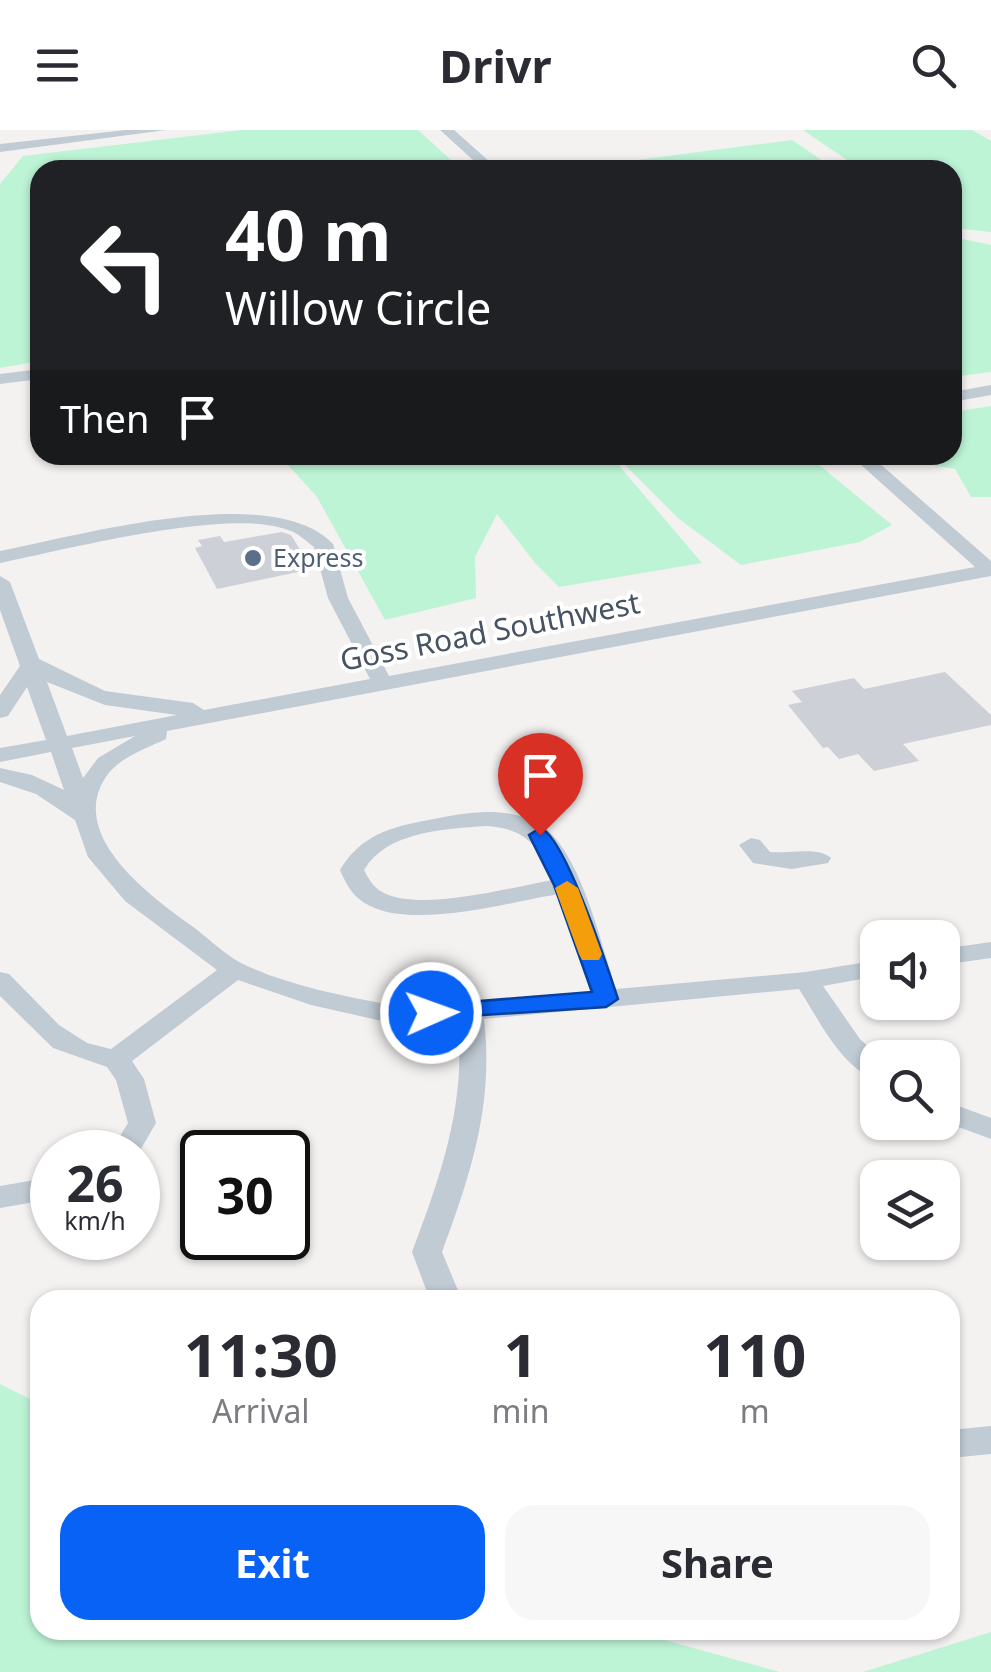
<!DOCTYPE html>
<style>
body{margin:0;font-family:"Noto Sans",sans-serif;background:#f7f7f7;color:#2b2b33;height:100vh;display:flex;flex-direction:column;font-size:38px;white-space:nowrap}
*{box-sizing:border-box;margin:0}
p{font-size:32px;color:#7c7c81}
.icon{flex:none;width:55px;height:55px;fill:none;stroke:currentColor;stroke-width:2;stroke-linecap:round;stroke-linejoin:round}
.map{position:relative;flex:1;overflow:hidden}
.drawer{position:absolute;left:30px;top:1160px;width:930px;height:350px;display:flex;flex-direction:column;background:#fff;border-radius:30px;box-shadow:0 2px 8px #0004}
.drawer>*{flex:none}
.guide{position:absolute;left:30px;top:30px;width:932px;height:305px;border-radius:30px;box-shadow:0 2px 8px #0004;background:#202124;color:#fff;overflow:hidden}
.buttons{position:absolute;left:860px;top:790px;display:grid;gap:20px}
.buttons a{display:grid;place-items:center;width:100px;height:100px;border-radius:20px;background:#fff;box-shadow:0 2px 8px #0004;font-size:50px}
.speed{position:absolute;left:30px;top:1000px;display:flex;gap:20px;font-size:50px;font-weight:700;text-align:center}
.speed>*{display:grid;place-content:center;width:130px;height:130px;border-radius:50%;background:#fff;box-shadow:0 2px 8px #0004;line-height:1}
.speed small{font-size:25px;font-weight:400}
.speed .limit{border:5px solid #111;border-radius:15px;background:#fff;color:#111}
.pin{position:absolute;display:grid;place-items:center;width:85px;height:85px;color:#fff;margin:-102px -42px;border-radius:50% 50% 50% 0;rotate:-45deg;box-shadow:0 0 10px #0007}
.pin .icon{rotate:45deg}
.me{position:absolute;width:110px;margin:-55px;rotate:88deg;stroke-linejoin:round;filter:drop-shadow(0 0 8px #0008)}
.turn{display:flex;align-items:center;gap:35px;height:210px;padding:0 30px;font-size:45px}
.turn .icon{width:130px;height:130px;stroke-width:2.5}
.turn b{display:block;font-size:70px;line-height:85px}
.then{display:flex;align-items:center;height:95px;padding:0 30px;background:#0003;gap:20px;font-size:38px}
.eta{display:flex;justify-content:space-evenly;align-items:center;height:170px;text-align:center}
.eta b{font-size:60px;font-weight:700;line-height:70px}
.action{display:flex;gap:20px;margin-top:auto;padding:20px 30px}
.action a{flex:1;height:115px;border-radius:30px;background:#0962f6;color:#fff;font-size:40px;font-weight:700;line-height:115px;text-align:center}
.action a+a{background:#f7f7f7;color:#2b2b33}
header{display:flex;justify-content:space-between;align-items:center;height:130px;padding:0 30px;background:#fff;font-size:45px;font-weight:700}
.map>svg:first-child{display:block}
.green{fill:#bdf4d6}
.building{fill:#cdd0d6}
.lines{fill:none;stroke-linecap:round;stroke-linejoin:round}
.minor{fill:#c1cbd4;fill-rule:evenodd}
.route{fill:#0962f6;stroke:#0640a0;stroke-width:2.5}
.slow{fill:#f59e0b}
.service-dot{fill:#5c6f8a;stroke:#fff;stroke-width:4}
.labels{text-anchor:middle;stroke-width:8;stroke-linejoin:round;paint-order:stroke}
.far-service-label{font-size:25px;fill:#4e5e75;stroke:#fff;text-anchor:start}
.street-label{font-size:30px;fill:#475361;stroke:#fff}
</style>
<header><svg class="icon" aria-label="menu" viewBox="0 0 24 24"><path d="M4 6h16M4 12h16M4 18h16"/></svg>Drivr<svg class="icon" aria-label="search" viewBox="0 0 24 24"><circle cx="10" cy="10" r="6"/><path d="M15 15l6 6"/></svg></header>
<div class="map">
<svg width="991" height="1542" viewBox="0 0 991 1542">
<rect width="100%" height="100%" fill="#f4f1f1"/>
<!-- green -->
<g class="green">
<path d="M 242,0 L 418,0 L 462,40 L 40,40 L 40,231 L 0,238 L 0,54 L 23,26 Z"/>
<path d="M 803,0 L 972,0 L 991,11 L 991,102 L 953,98 L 952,40 L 862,40 Z"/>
<path d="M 792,10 L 836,40 L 559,40 L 560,40 Z"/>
<path d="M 953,107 L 991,115 L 991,242 L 953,247 Z"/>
<path d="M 991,276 L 991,367 L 971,367 L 955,339 L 896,329 L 892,325 L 952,325 L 953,282 Z"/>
<path d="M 279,325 L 610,325 L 702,433 L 559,457 L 535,433 L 497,384 L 475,427 L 476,468 L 385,490 L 317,367 Z"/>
<path d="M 615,325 L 807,325 L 892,395 L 860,412 L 741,435 L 678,388 Z"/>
<path d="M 0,1254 L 40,1274 L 40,1500 L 628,1500 L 780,1542 L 0,1542 Z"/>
<path d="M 991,1502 L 991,1542 L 863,1542 Z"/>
</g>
<!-- building -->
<g class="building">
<path d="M 282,402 L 291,405 L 312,439 L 217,459 L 195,418 L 202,416 L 198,410 L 220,406 L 224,412 Z"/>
<path d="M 945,542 L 991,585 L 991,595 L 903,614 L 919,631 L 874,641 L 858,624 L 839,629 L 828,617 L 823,618 L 788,575 L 802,572 L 792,561 L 854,548 L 864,559 Z"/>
</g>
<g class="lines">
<!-- minor -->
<g class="minor">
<path d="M 126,0 L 166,0 L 0,22 L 0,14 Z"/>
<path d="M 440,0 L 454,0 L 499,40 L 484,40 Z"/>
<path d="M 40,239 L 40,249 L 0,254 L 0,244 Z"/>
<path d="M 991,255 L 991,265 L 952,272 L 952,262 Z"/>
<path d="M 850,325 L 870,325 L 991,431 L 991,446 L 167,601 L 166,609 C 147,618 121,627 108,644 C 63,705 154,769 196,799 C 211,811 228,827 245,835 C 288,855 339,865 385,874 C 438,884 534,867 590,862 L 559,764 C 509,772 407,802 363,772 C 352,765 345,752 340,740 C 361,705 390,697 429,690 C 463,683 501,676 534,691 C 579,711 601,815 616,859 L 806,842 L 878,830 L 878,846 L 823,856 L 860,909 L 880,928 L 878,950 C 842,940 818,888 799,859 L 484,889 C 494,974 471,1044 442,1122 L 462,1170 L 430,1170 L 412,1122 C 441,1045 466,975 458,891 L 391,893 L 311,875 L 238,850 L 132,931 L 144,949 L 156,993 L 138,1024 L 110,1022 L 128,993 L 116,950 L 107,937 L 53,918 L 0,866 L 0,842 L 9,844 L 59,895 L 87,913 L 111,919 L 217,840 L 125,771 L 88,727 L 75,690 L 36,664 L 0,652 L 0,638 L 32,645 L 64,660 L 51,622 L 0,632 L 0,618 L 46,610 L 27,557 L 8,586 L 0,588 L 0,565 L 20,536 L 0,480 L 0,446 L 10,452 L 39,529 L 105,561 L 193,573 L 204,580 L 370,549 L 328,468 L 314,417 C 306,411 298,403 288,400 C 230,377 65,420 0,433 L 0,421 C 79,406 273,350 333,414 L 348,468 L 389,546 L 975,437 ZM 47,552 L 105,575 L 177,585 L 67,606 ZM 135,606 L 98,628 L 83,648 L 72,618 ZM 486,696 C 524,698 539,715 553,750 C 512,757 422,782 384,763 C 374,758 369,750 364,740 C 387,701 445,699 486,696 Z"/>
<path d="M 751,708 L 760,710 L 770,722 C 789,724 818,716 831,728 L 828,733 L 792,739 L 753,733 L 739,715 Z"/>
<path d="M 991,812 L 991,828 L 942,835 L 942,819 Z"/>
<path d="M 942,970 L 991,988 L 991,1009 L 942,991 Z"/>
<path d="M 52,1047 L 52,1069 L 0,1078 L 0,1056 Z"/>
<path d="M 991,1296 L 991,1324 L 950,1328 L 950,1300 Z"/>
</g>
</g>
<!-- route -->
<path class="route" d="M 540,698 C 565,705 608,839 618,869 L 606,877 L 422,889 L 419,883 L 431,875 L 592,862 L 554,755 L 529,705 Z"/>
<!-- slow -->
<path class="slow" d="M 567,751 L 578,758 L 602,824 L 599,830 L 582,830 L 579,824 L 555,758 Z"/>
<!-- markers -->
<circle class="service-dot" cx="253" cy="428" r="10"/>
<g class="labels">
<!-- far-service labels -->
<g class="far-service-label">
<text x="273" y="437">Express</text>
</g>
<!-- street labels -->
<g class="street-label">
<text transform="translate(490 502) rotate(-11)" y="10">Goss Road Southwest</text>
</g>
</g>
</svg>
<div class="buttons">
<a><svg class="icon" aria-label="sound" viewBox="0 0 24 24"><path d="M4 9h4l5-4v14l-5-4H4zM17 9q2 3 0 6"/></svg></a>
<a><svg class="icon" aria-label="search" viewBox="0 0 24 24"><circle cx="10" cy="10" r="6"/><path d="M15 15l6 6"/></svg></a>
<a><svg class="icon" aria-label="layers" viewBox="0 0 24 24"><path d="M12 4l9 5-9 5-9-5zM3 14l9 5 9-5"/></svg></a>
</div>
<div class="speed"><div>26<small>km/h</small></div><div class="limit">30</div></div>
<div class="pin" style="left:540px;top:705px;background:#d93025"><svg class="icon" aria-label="arrive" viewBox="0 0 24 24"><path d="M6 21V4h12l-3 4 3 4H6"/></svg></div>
<svg class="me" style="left:431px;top:883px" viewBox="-20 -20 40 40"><circle r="17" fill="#0962f6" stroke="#fff" stroke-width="3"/><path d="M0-11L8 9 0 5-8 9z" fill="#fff"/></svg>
<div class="guide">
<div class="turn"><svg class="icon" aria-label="left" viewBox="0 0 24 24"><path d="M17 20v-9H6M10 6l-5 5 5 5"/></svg><div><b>40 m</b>Willow Circle</div></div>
<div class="then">Then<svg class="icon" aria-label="arrive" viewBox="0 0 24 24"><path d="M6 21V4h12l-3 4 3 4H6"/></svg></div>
</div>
<section class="drawer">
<div class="eta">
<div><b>11:30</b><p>Arrival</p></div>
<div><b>1</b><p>min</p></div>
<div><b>110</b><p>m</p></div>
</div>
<div class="action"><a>Exit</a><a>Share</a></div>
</section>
</div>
